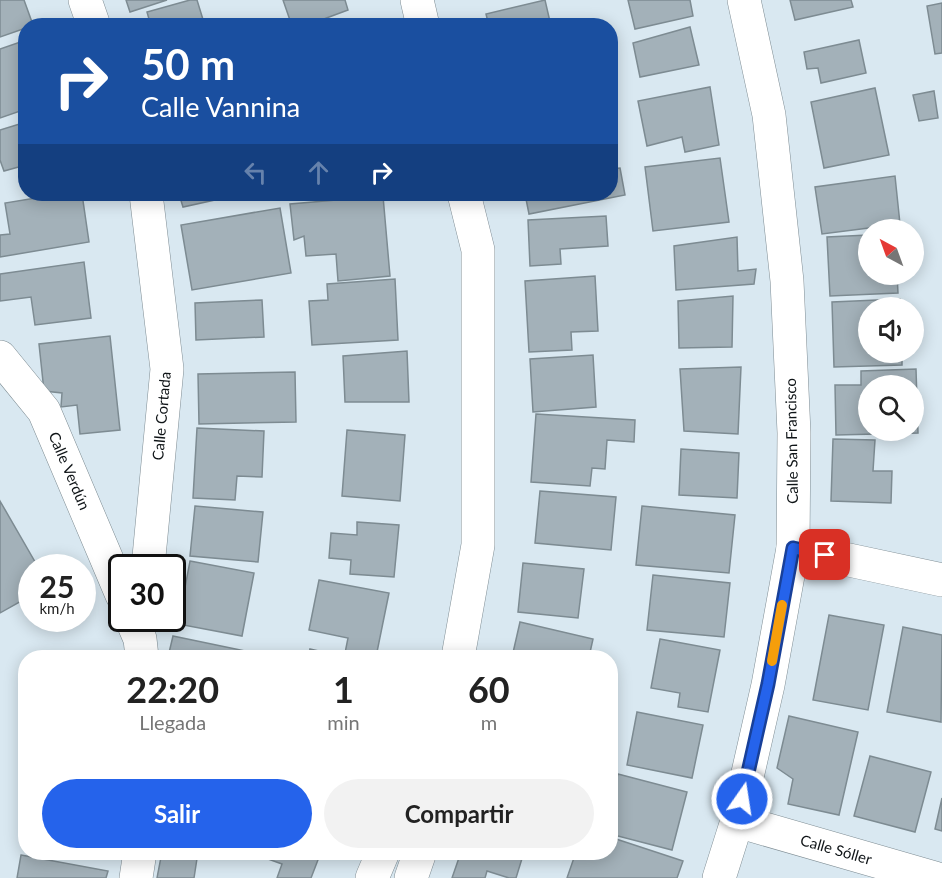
<!DOCTYPE html>
<html lang="es">
<meta charset="utf-8">
<style>
body{margin:0;font-family:Lato,sans-serif;background:#f2f2f2;color:#222;height:100vh;display:flex;flex-direction:column;font-size:22px;white-space:nowrap}
*{box-sizing:border-box;margin:0}
p{font-size:20px;color:#767676}
.icon{flex:none;width:33px;height:33px;fill:none;stroke:currentColor;stroke-width:2;stroke-linecap:round;stroke-linejoin:round}
.map{position:relative;flex:1;overflow:hidden}
.drawer{position:absolute;left:18px;top:650px;width:600px;height:210px;display:flex;flex-direction:column;background:#fff;border-radius:24px;box-shadow:0 3px 15px #0003}
.drawer>*{flex:none}
.banner{position:absolute;left:18px;top:18px;width:600px;height:183px;border-radius:24px;box-shadow:0 3px 15px #0003;background:#1a4fa0;color:#fff;overflow:hidden}
.needle{width:39px;rotate:319deg}
.tools{position:absolute;left:858px;top:219px;display:grid;gap:12px}
.tools a{display:grid;place-items:center;width:66px;height:66px;border-radius:50%;background:#fff;box-shadow:0 3px 15px #0003;font-size:30px}
.speed{position:absolute;left:18px;top:554px;display:flex;gap:12px;font-size:30px;font-weight:700;text-align:center}
.speed>*{display:grid;place-content:center;width:78px;height:78px;border-radius:50%;background:#fff;box-shadow:0 3px 15px #0003;line-height:1}
.speed small{font-size:15px;font-weight:400}
.speed .limit{border:3px solid #111;border-radius:9px;background:#fff;color:#111}
.pin{position:absolute;display:grid;place-items:center;width:51px;height:51px;color:#fff;margin:-26px;border-radius:12px;box-shadow:0 3px 9px #0006}
.me{position:absolute;width:66px;margin:-33px;rotate:13deg;stroke-linejoin:round;filter:drop-shadow(0 0 4px #0008)}
.turn{display:flex;align-items:center;gap:21px;height:126px;padding:0 24px;font-size:27px}
.turn .icon{width:78px;height:78px;stroke-width:2.5}
.turn b{display:block;font-size:42px;line-height:51px}
.lanes{display:flex;align-items:center;height:57px;padding:0 24px;background:#0003;justify-content:center;gap:30px;direction:ltr}
.lanes .off{opacity:.35}
.eta{display:flex;justify-content:space-evenly;align-items:center;height:102px;text-align:center}
.eta b{font-size:36px;font-weight:700;line-height:42px}
.button{display:flex;gap:12px;margin-top:auto;padding:12px 24px}
.button a{flex:1;height:69px;border-radius:36px;background:#2563eb;color:#fff;font-size:24px;font-weight:700;line-height:69px;text-align:center}
.button a+a{background:#f2f2f2;color:#222}
.map>svg:first-child{display:block}
.building{fill:#a3b1b9;stroke:#7d8b92;stroke-width:1.5;fill-rule:evenodd}
.lines{fill:none;stroke-linecap:round;stroke-linejoin:round}
.minor-casing{stroke:#7e8c93;stroke-width:34}
.tertiary-casing{stroke:#7e8c93;stroke-width:34}
.minor{stroke:#fff;stroke-width:33}
.tertiary{stroke:#fff;stroke-width:33}
.route-casing{stroke:#184099;stroke-width:15}
.route{stroke:#2563eb;stroke-width:10}
.slow{stroke:#f59e0b;stroke-width:10}
.labels{text-anchor:middle;stroke-width:4.5;stroke-linejoin:round;paint-order:stroke}
.street-label{font-size:15px;fill:#0f1417;stroke:#fff}
</style>
<div class="map">
<svg width="942" height="878" viewBox="0 0 942 878">
<rect width="100%" height="100%" fill="#d9e8f1"/>
<!-- building -->
<g class="building">
<path d="M 0,0 L 24,0 L 33,25 L 26,26 L 26,28 L 0,37 Z"/>
<path d="M 126,0 L 167,0 L 130,12 Z"/>
<path d="M 190,0 L 197,0 L 205,26 L 151,26 L 147,12 Z"/>
<path d="M 283,0 L 345,0 L 348,10 L 305,26 L 292,26 Z"/>
<path d="M 545,0 L 551,26 L 489,26 L 486,14 Z"/>
<path d="M 628,0 L 690,0 L 693,16 L 635,29 Z"/>
<path d="M 790,0 L 851,0 L 853,7 L 795,20 Z"/>
<path d="M 942,3 L 942,53 L 935,54 L 927,6 Z"/>
<path d="M 690,27 L 699,65 L 640,77 L 633,43 Z"/>
<path d="M 26,40 L 26,109 L 0,118 L 0,49 Z"/>
<path d="M 859,40 L 866,73 L 821,83 L 818,68 L 807,69 L 804,52 Z"/>
<path d="M 710,87 L 719,145 L 685,152 L 682,137 L 647,146 L 638,101 Z"/>
<path d="M 875,88 L 889,155 L 824,168 L 811,102 Z"/>
<path d="M 934,91 L 938,118 L 919,121 L 913,95 Z"/>
<path d="M 26,122 L 26,165 L 4,171 L 0,160 L 0,130 Z"/>
<path d="M 720,158 L 729,222 L 653,231 L 645,167 Z"/>
<path d="M 620,168 L 625,195 L 529,214 L 525,194 L 610,194 L 610,169 Z"/>
<path d="M 895,176 L 900,224 L 822,234 L 815,187 Z"/>
<path d="M 60,194 L 82,194 L 89,242 L 0,257 L 0,235 L 10,234 L 5,203 Z"/>
<path d="M 179,194 L 242,194 L 183,207 Z"/>
<path d="M 383,196 L 390,276 L 338,281 L 336,254 L 306,256 L 304,236 L 294,240 L 290,204 Z"/>
<path d="M 280,208 L 291,273 L 192,290 L 181,225 Z"/>
<path d="M 606,216 L 608,246 L 560,249 L 561,264 L 530,266 L 528,220 Z"/>
<path d="M 868,235 L 868,274 L 897,274 L 898,293 L 830,296 L 827,237 Z"/>
<path d="M 737,237 L 738,271 L 756,269 L 754,284 L 676,290 L 674,246 Z"/>
<path d="M 84,262 L 91,318 L 35,325 L 31,297 L 0,301 L 0,274 Z"/>
<path d="M 595,276 L 598,331 L 571,332 L 572,350 L 529,352 L 525,281 Z"/>
<path d="M 395,279 L 398,340 L 312,345 L 309,301 L 328,300 L 327,284 Z"/>
<path d="M 733,296 L 732,347 L 679,348 L 678,301 Z"/>
<path d="M 900,299 L 901,308 L 868,308 L 868,352 L 902,352 L 902,365 L 834,367 L 832,302 Z"/>
<path d="M 262,300 L 264,337 L 196,340 L 195,303 Z"/>
<path d="M 110,336 L 120,430 L 80,434 L 77,405 L 61,407 L 62,393 L 44,391 L 39,344 Z"/>
<path d="M 407,351 L 409,402 L 345,402 L 343,356 Z"/>
<path d="M 593,355 L 596,407 L 533,412 L 530,359 Z"/>
<path d="M 741,367 L 738,434 L 684,431 L 680,369 Z"/>
<path d="M 916,369 L 918,433 L 836,435 L 835,385 L 861,385 L 861,371 ZM 868,386 L 914,386 L 914,430 L 868,430 Z"/>
<path d="M 295,372 L 296,422 L 199,424 L 198,374 Z"/>
<path d="M 536,414 L 635,420 L 634,442 L 607,440 L 605,469 L 592,468 L 590,486 L 531,482 Z"/>
<path d="M 197,428 L 264,431 L 262,477 L 237,476 L 235,500 L 193,498 Z"/>
<path d="M 347,430 L 405,435 L 400,501 L 342,496 Z"/>
<path d="M 833,439 L 875,440 L 873,471 L 892,471 L 891,503 L 831,501 Z"/>
<path d="M 681,449 L 739,453 L 737,498 L 679,495 Z"/>
<path d="M 540,491 L 616,497 L 611,550 L 535,543 Z"/>
<path d="M 0,501 L 38,567 L 32,567 L 32,595 L 0,613 Z"/>
<path d="M 195,506 L 263,512 L 258,562 L 190,556 Z"/>
<path d="M 642,506 L 735,515 L 729,573 L 636,565 Z"/>
<path d="M 357,522 L 399,525 L 394,577 L 350,574 L 351,560 L 329,558 L 331,533 L 357,535 Z"/>
<path d="M 190,561 L 254,573 L 242,636 L 178,624 Z"/>
<path d="M 523,563 L 584,569 L 578,618 L 518,612 Z"/>
<path d="M 653,575 L 730,583 L 724,637 L 647,630 Z"/>
<path d="M 319,580 L 389,593 L 376,657 L 345,653 L 348,638 L 309,630 Z"/>
<path d="M 829,615 L 884,625 L 868,710 L 813,700 Z"/>
<path d="M 520,622 L 593,639 L 589,657 L 512,657 Z"/>
<path d="M 903,627 L 942,635 L 941,722 L 887,712 Z"/>
<path d="M 173,636 L 260,654 L 258,657 L 168,657 Z"/>
<path d="M 660,639 L 720,650 L 708,712 L 678,707 L 680,693 L 651,688 Z"/>
<path d="M 310,649 L 345,657 L 308,657 Z"/>
<path d="M 637,712 L 703,725 L 692,778 L 627,765 Z"/>
<path d="M 789,716 L 858,732 L 839,815 L 788,804 L 793,779 L 777,768 Z"/>
<path d="M 870,756 L 931,772 L 915,832 L 854,816 Z"/>
<path d="M 618,774 L 687,792 L 672,850 L 610,834 L 610,800 Z"/>
<path d="M 942,798 L 942,831 L 935,829 Z"/>
<path d="M 610,837 L 683,861 L 677,878 L 567,878 L 576,852 L 610,852 Z"/>
<path d="M 162,852 L 198,852 L 194,878 L 157,878 Z"/>
<path d="M 255,852 L 321,852 L 311,878 L 277,878 L 282,864 L 254,854 Z"/>
<path d="M 461,852 L 524,852 L 516,878 L 509,878 L 487,871 L 485,878 L 452,878 Z"/>
<path d="M 21,855 L 108,871 L 106,878 L 17,878 Z"/>
</g>
<g class="lines">
<defs>
<g id="minor">
<path d="M 85,0 L 94,26"/>
<path d="M 146,194 L 167,369 L 148,567"/>
<path d="M 0,357 L 44,411 L 122,595"/>
<path d="M 793,548 L 942,580"/>
<path d="M 131,618 L 140,639 L 142,657"/>
<path d="M 737,821 L 935,878"/>
<path d="M 136,878 L 140,852"/>
<path d="M 719,878 L 737,821 L 768,685 L 793,548 L 794,433 L 787,281 L 769,115 L 744,0"/>
</g>
<g id="tertiary">
<path d="M 417,0 L 423,26"/>
<path d="M 458,657 L 478,545 L 478,250 L 464,194"/>
<path d="M 372,878 L 383,852"/>
<path d="M 411,878 L 420,852"/>
</g>
</defs>
<!-- minor casing -->
<use href="#minor" class="minor-casing"/>
<!-- tertiary casing -->
<use href="#tertiary" class="tertiary-casing"/>
<!-- minor -->
<use href="#minor" class="minor"/>
<!-- tertiary -->
<use href="#tertiary" class="tertiary"/>
</g>
<g class="lines">
<defs>
<path id="route" d="M 742,799 L 768,684 L 793,548 L 825,555"/>
</defs>
<!-- route casing -->
<use href="#route" class="route-casing"/>
<!-- route -->
<use href="#route" class="route"/>
<!-- slow -->
<path class="slow" d="M 772,661 L 782,605"/>
</g>
<g class="labels">
<!-- street labels -->
<g class="street-label">
<text transform="translate(162 416) rotate(-85)" y="5">Calle Cortada</text>
<text transform="translate(792 441) rotate(-91)" y="5">Calle San Francisco</text>
<text transform="translate(69 471) rotate(67)" y="5">Calle Verdún</text>
<text transform="translate(836 850) rotate(16)" y="5">Calle Sóller</text>
</g>
</g>
</svg>
<div class="tools">
<a><svg class="needle" viewBox="-14 -14 28 28"><path d="M0-13l5 13h-10z" fill="#e53935"/><path d="M0 13l5-13h-10z" fill="#767676"/></svg></a>
<a><svg class="icon" aria-label="sound" viewBox="0 0 24 24"><path d="M4 9h4l5-4v14l-5-4H4zM17 9q2 3 0 6"/></svg></a>
<a><svg class="icon" aria-label="search" viewBox="0 0 24 24"><circle cx="10" cy="10" r="6"/><path d="M15 15l6 6"/></svg></a>
</div>
<div class="speed"><div>25<small>km/h</small></div><div class="limit">30</div></div>
<div class="pin" style="left:825px;top:555px;background:#d93025"><svg class="icon" aria-label="arrive" viewBox="0 0 24 24"><path d="M6 21V4h12l-3 4 3 4H6"/></svg></div>
<svg class="me" style="left:742px;top:799px" viewBox="-20 -20 40 40"><circle r="17" fill="#2563eb" stroke="#fff" stroke-width="3"/><path d="M0-11L8 9 0 5-8 9z" fill="#fff"/></svg>
<div class="banner">
<div class="turn"><svg class="icon" aria-label="right" viewBox="0 0 24 24"><path d="M7 20v-9h11M14 6l5 5-5 5"/></svg><div><b>50 m</b>Calle Vannina</div></div>
<div class="lanes"><svg class="icon off" aria-label="left" viewBox="0 0 24 24"><path d="M17 20v-9H6M10 6l-5 5 5 5"/></svg><svg class="icon off" aria-label="ahead" viewBox="0 0 24 24"><path d="M12 20V5M6 11l6-6 6 6"/></svg><svg class="icon" aria-label="right" viewBox="0 0 24 24"><path d="M7 20v-9h11M14 6l5 5-5 5"/></svg></div>
</div>
<section class="drawer">
<div class="eta">
<div><b>22:20</b><p>Llegada</p></div>
<div><b>1</b><p>min</p></div>
<div><b>60</b><p>m</p></div>
</div>
<div class="button"><a>Salir</a><a>Compartir</a></div>
</section>
</div>
